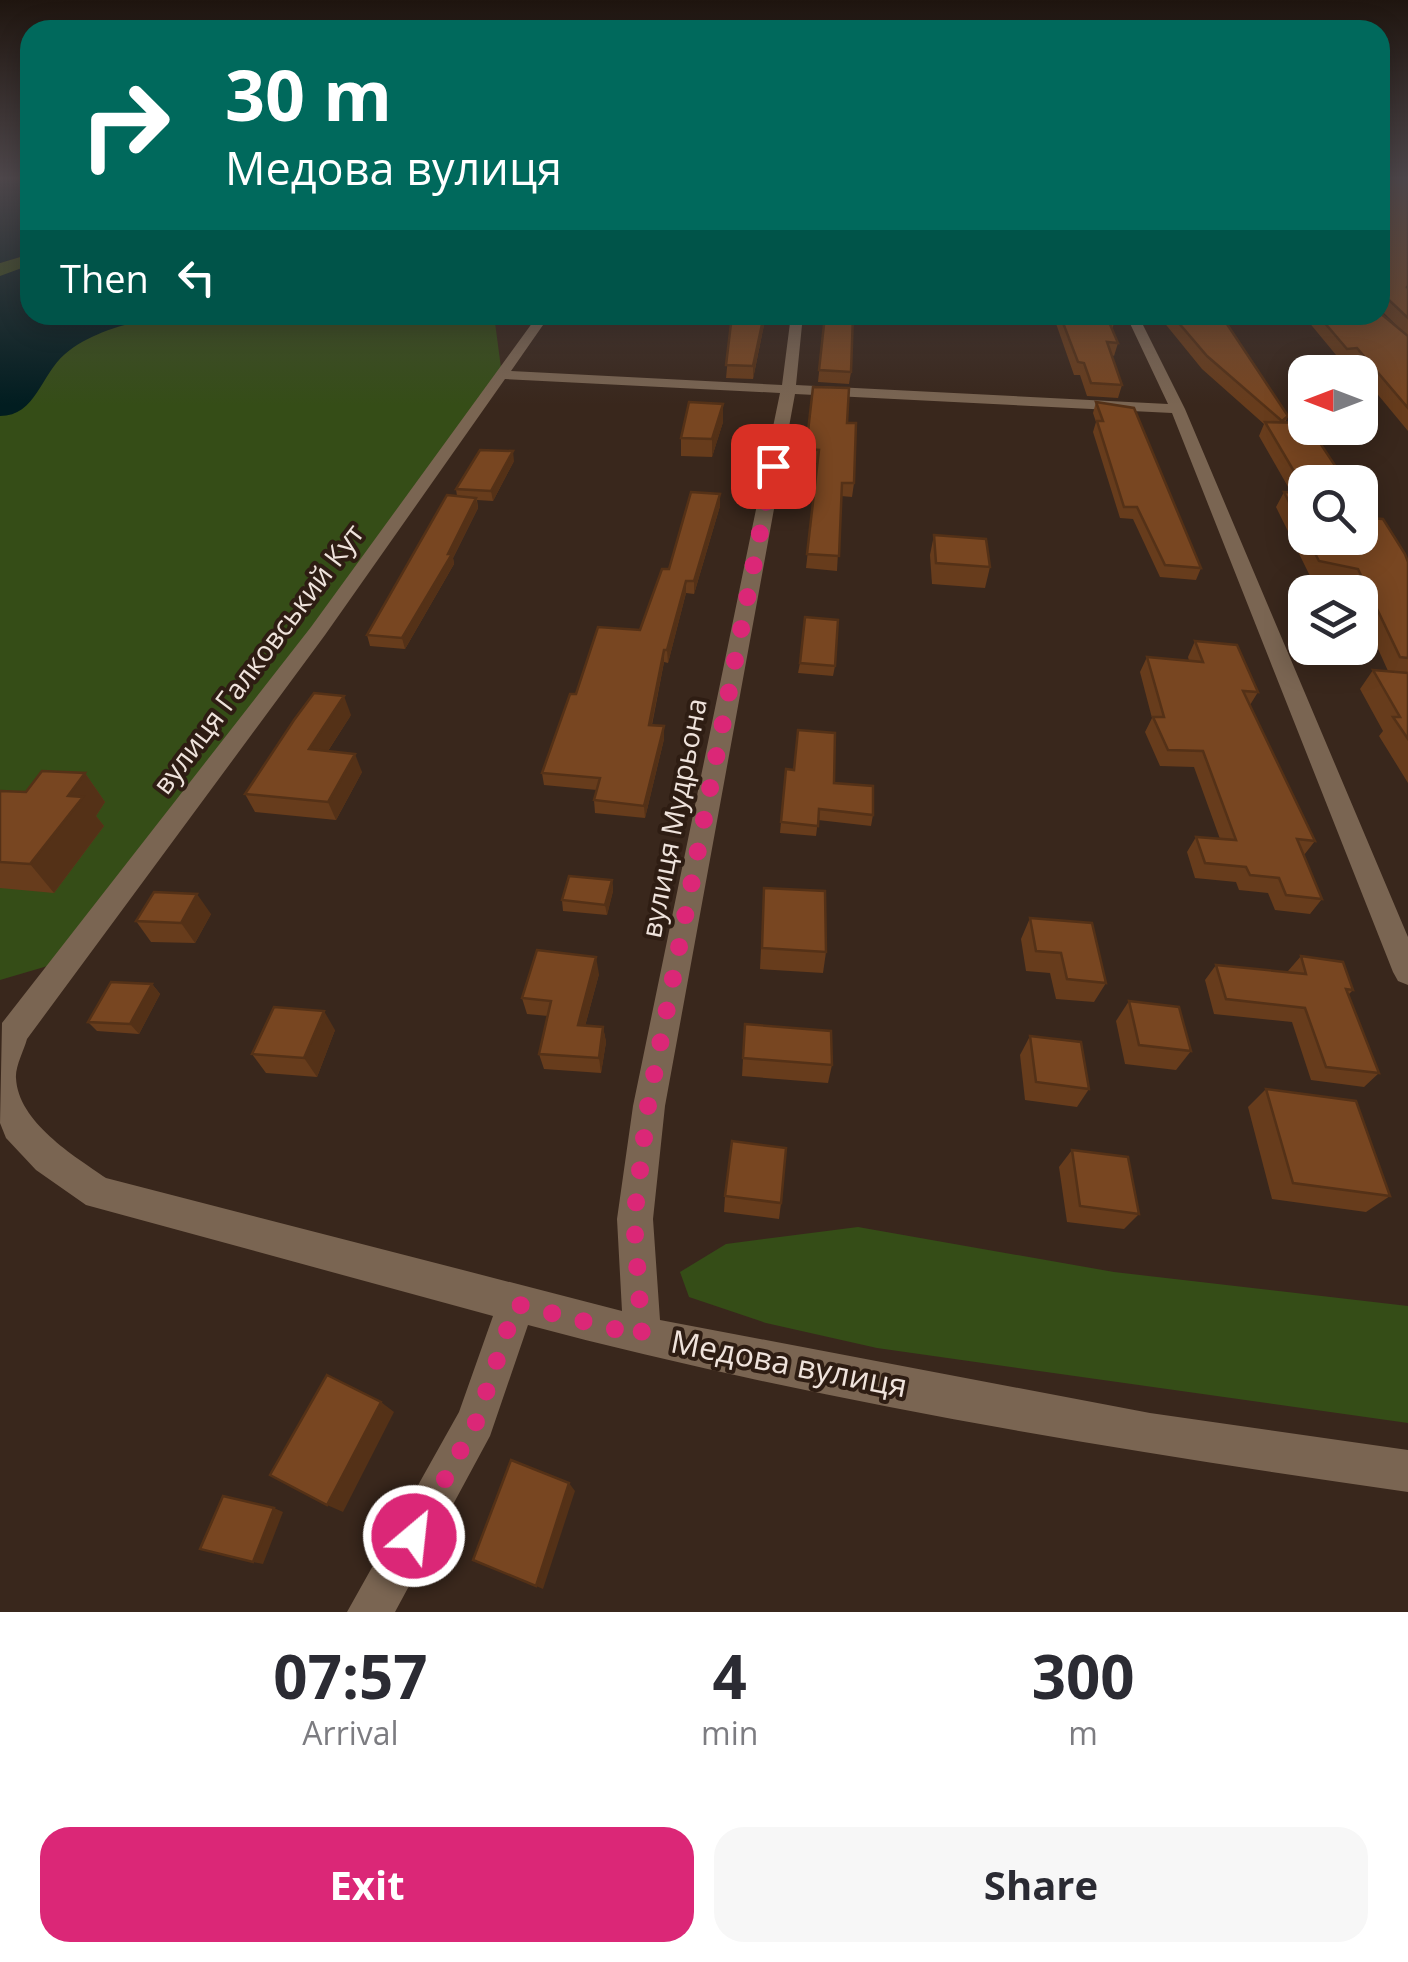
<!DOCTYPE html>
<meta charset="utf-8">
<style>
body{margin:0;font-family:"Open Sans",sans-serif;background:#f7f7f7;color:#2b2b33;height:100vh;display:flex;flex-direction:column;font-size:38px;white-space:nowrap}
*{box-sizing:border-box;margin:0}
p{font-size:32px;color:#7c7c81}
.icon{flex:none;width:55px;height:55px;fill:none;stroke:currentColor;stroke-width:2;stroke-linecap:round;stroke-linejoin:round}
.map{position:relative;height:1612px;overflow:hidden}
.panel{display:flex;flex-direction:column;background:#fff;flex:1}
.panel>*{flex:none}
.top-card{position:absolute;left:20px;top:20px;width:1370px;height:305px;border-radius:30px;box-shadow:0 5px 25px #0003;background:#00695c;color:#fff;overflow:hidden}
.needle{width:65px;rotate:270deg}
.fabs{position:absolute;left:1288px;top:355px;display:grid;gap:20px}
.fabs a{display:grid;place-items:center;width:90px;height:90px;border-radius:20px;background:#fff;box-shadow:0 5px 25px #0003;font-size:50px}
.pin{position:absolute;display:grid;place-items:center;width:85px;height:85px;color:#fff;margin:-42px;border-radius:20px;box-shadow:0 5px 15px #0006}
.me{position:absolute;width:110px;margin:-55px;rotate:28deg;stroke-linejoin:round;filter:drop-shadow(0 0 8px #0008)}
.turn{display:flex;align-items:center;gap:35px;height:210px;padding:0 40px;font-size:45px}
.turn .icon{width:130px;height:130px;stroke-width:2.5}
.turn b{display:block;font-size:70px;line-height:85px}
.then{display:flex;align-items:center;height:95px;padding:0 40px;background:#0003;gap:20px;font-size:38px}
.eta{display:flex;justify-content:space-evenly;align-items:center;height:170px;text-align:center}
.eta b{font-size:60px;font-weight:700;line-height:70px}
.cta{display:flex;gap:20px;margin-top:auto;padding:20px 40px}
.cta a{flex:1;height:115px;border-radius:30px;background:#db2777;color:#fff;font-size:40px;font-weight:700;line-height:115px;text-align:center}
.cta a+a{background:#f7f7f7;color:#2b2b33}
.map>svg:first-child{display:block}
.green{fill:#354d17}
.water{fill:#011d20}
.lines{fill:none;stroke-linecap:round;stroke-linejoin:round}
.minor{fill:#7a6552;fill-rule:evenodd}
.wall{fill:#673c1c}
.shaded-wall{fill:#543117}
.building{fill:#784621;stroke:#543117;stroke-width:2.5}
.route{stroke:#db2777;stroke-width:18;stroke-dasharray:0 32.4}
.labels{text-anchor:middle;stroke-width:8;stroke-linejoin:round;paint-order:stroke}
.street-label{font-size:28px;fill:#efe3dc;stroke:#2e1d13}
.near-street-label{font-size:32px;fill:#efe3dc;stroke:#2e1d13}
</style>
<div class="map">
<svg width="1408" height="1612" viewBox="0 0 1408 1612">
<rect width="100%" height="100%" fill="#39271c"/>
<!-- green -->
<g class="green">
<path d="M 30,254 L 30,315 L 494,315 L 502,375 L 68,960 L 0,980 L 0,263 Z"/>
<path d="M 858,1227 L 1114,1272 L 1408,1306 L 1408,1423 L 877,1348 L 766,1323 L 689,1297 L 680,1272 L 726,1244 Z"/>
</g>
<!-- water -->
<g class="water">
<path d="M 0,179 L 30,179 L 30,254 L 0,263 Z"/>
<path d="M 30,265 L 30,315 L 175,315 C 165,320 156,319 144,321 C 118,325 86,336 65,354 C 41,374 36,416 0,416 L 0,276 Z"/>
</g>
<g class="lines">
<!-- minor -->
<path class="minor" d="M 538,315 L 550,315 L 511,371 L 782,385 L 791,315 L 803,315 L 796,385 L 1168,404 L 1126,315 L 1138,315 L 1185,409 L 1408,937 L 1408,985 L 1398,981 L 1393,972 L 1172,413 L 795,394 L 665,1106 L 653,1219 L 660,1320 L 1150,1413 L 1408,1450 L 1408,1492 C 1115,1450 813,1401 528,1325 L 490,1436 L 395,1612 L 347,1612 L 459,1412 L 493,1316 L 86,1205 L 36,1170 L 6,1138 L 0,1123 L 2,1023 L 311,627 ZM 505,379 L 780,393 L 633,1106 L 617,1219 L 622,1311 L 106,1178 C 74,1156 18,1122 16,1078 C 15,1067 24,1050 27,1039 L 325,635 Z"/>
</g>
<!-- wall -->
<g class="wall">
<path d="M 1380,179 L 1408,179 L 1408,431 L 1350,361 L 1341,361 L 1303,315 L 1380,315 L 1401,330 L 1383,312 L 1380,312 Z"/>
<path d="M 732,315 L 766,315 L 753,379 L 726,378 Z"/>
<path d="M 825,315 L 851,372 L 849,384 L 818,382 Z"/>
<path d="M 1053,315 L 1111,315 L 1114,323 L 1112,330 L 1118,343 L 1114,356 L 1112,355 L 1122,385 L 1118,398 L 1087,396 L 1080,375 L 1074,375 Z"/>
<path d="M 1158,315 L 1221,315 L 1288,416 L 1285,423 L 1305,482 L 1305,538 L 1360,538 L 1369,518 L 1408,562 L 1408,783 L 1379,736 L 1383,731 L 1360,689 L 1373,670 L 1388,671 L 1360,609 L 1360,592 L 1352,592 L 1349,584 L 1310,576 L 1276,507 L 1284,492 L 1291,492 L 1259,436 L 1264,424 L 1202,369 Z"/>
<path d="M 813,387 L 847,423 L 854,483 L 852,497 L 841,496 L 837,571 L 806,568 L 818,463 L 805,463 Z"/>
<path d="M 1096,402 L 1201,568 L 1196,580 L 1160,577 L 1133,519 L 1120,518 L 1093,432 L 1096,422 L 1093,413 Z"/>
<path d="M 723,404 L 723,422 L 712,457 L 681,456 L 681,438 Z"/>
<path d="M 514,461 L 493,501 L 477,500 L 478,508 L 453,558 L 454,564 L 405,649 L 370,646 L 367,635 L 457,496 L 456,489 Z"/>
<path d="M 720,506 L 694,594 L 686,593 L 668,663 L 664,662 L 652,725 L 664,739 L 645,818 L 595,813 L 594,800 L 597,790 L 544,785 L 542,773 L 576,694 L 640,630 L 669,569 Z"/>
<path d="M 934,535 L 990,567 L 985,588 L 932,584 L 930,555 Z"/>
<path d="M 1195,641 L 1258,692 L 1250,705 L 1315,841 L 1304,855 L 1322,899 L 1310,914 L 1275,910 L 1268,893 L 1239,890 L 1236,882 L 1195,878 L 1187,852 L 1196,837 L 1220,839 L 1194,767 L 1160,766 L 1145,732 L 1152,718 L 1140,672 L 1147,657 L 1189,661 L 1188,657 Z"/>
<path d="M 800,663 L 835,666 L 833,676 L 798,673 Z"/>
<path d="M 351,715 L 328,751 L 362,772 L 336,820 L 255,812 L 245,794 Z"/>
<path d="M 786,769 L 834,783 L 873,815 L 871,826 L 818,820 L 816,836 L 780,833 Z"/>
<path d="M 85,773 L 105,802 L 96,816 L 104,826 L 54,893 L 0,888 L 0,791 L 26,792 Z"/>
<path d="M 612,880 L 613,891 L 607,915 L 563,911 L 562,900 Z"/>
<path d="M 764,888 L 826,952 L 823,973 L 760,969 Z"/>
<path d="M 211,914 L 195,943 L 151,942 L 136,921 Z"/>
<path d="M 1030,918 L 1106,983 L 1094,1002 L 1056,999 L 1050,973 L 1026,971 L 1021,939 Z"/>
<path d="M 1301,956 L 1353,990 L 1348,995 L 1379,1073 L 1364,1087 L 1311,1080 L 1292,1022 L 1214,1014 L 1205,980 L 1216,965 L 1289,973 L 1288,971 Z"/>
<path d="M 599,974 L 585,1026 L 603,1027 L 606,1042 L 601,1073 L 544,1069 L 539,1054 L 548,1016 L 527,1014 L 522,998 Z"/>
<path d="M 152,984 L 160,994 L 139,1034 L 97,1031 L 88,1022 Z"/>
<path d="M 1129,1001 L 1191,1051 L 1176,1070 L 1125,1064 L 1116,1021 Z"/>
<path d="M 745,1024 L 832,1065 L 828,1083 L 742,1076 Z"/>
<path d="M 335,1030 L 317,1077 L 266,1073 L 252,1054 Z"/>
<path d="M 1030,1036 L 1089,1089 L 1077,1107 L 1025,1100 L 1020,1055 Z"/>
<path d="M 1266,1089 L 1390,1196 L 1366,1212 L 1272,1199 L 1248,1107 Z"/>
<path d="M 1072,1150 L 1139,1214 L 1124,1229 L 1067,1222 L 1059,1167 Z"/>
<path d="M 725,1196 L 781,1203 L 779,1219 L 724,1212 Z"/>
</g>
<!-- shaded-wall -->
<g class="shaded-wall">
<path d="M 764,315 L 766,315 L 753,379 L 753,366 Z"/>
<path d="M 723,404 L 723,422 L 712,457 L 712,439 Z"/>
<path d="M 513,451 L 514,461 L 493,501 L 491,491 Z"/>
<path d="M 720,494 L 720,506 L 694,594 L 694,581 Z"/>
<path d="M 476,498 L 478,508 L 453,558 L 454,564 L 405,649 L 402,638 Z"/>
<path d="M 686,581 L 686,593 L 668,663 L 667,650 Z"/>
<path d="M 664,650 L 664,662 L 649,738 L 649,725 Z"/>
<path d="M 344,696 L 351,715 L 317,768 L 309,749 Z"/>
<path d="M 664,726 L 664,739 L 645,818 L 644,806 Z"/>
<path d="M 355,754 L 362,772 L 336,820 L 328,802 Z"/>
<path d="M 85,773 L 105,802 L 96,816 L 104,826 L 54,893 L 30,864 L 68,796 Z"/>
<path d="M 612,880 L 613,891 L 607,915 L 605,905 Z"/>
<path d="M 197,894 L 211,914 L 195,943 L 181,923 Z"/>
<path d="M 596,957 L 599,974 L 581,1041 L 578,1025 Z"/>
<path d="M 152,984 L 160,994 L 139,1034 L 130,1024 Z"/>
<path d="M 324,1011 L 335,1030 L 317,1077 L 304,1058 Z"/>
<path d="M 603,1027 L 606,1042 L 601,1073 L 599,1058 Z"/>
<path d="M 381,1402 L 394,1412 L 343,1512 L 327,1505 Z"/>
<path d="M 569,1483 L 575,1491 L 543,1589 L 536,1586 Z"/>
<path d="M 274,1508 L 283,1512 L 263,1564 L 253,1562 Z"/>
</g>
<!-- building -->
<g class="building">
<path d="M 1380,179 L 1408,179 L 1408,287 L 1406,287 L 1408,288 L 1408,318 L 1389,300 L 1380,300 Z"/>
<path d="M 1380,313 L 1408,336 L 1408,408 L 1357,348 L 1347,349 L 1318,315 L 1380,315 Z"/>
<path d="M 732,315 L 764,315 L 753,366 L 726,365 Z"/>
<path d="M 825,315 L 853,315 L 851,372 L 819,370 Z"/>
<path d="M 1060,315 L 1111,315 L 1114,323 L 1109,322 L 1118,343 L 1107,342 L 1122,385 L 1091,383 L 1084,363 L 1078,362 Z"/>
<path d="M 1172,315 L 1221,315 L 1288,416 L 1282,421 L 1207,356 Z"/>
<path d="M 813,387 L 849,388 L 847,423 L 856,423 L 854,483 L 842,483 L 839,556 L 807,554 L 819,450 L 806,449 Z"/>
<path d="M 689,402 L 723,404 L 712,439 L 681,438 Z"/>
<path d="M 1096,402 L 1134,408 L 1201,568 L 1165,565 L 1137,507 L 1124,507 L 1097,421 L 1103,421 Z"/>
<path d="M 1265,422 L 1305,423 L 1305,428 L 1310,428 L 1346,482 L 1305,482 L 1305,490 Z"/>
<path d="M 480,450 L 513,451 L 491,491 L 456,489 Z"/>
<path d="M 691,492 L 720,494 L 694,581 L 686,581 L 667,650 L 664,650 L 649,725 L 664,726 L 644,806 L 594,800 L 600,778 L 542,773 L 570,694 L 576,694 L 598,627 L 640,630 L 662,569 L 669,569 Z"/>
<path d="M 1284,492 L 1305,493 L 1305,534 Z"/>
<path d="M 447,495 L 476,498 L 448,554 L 452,554 L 402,638 L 367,635 Z"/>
<path d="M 1360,504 L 1369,518 L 1383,519 L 1405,554 L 1408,562 L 1408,658 L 1400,657 L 1358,569 L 1319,561 L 1307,538 L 1360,538 Z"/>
<path d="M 934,535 L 986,539 L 990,567 L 936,563 Z"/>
<path d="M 805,617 L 838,620 L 835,666 L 800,663 Z"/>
<path d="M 1195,641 L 1237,645 L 1258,692 L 1243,691 L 1315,841 L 1297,839 L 1322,899 L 1286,895 L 1279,878 L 1250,875 L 1246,867 L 1205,863 L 1196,837 L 1236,840 L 1203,751 L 1168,750 L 1153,717 L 1164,717 L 1147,657 L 1203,662 Z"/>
<path d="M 1373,670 L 1408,673 L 1408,739 L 1393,717 L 1400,717 Z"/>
<path d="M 314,693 L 344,696 L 309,749 L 355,754 L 328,802 L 245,794 L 294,720 Z"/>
<path d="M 798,730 L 835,733 L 834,783 L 873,786 L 873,815 L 819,809 L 818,826 L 781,822 L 786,769 L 794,770 Z"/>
<path d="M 42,771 L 85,773 L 68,796 L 83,797 L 30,864 L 0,862 L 0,791 L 26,792 Z"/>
<path d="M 569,876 L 612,880 L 605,905 L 562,900 Z"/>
<path d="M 764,888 L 825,891 L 826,952 L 762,948 Z"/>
<path d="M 154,892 L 197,894 L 181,923 L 136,921 Z"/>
<path d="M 1030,918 L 1092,923 L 1106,983 L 1067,979 L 1061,953 L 1036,951 Z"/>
<path d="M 537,950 L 596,957 L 578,1025 L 603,1027 L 599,1058 L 539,1054 L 551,1001 L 522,998 Z"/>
<path d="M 1301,956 L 1343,962 L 1353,990 L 1346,989 L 1379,1073 L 1326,1067 L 1305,1008 L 1226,999 L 1216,965 L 1306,974 Z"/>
<path d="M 111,982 L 152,984 L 130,1024 L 88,1022 Z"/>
<path d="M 1129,1001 L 1179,1007 L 1191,1051 L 1139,1045 Z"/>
<path d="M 274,1007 L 324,1011 L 304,1058 L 252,1054 Z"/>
<path d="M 745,1024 L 831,1031 L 832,1065 L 743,1058 Z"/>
<path d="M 1030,1036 L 1081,1042 L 1089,1089 L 1036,1082 Z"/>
<path d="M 1266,1089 L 1356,1101 L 1390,1196 L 1293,1183 Z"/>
<path d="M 732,1141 L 786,1148 L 781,1203 L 725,1196 Z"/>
<path d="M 1072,1150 L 1128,1157 L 1139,1214 L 1080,1206 Z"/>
<path d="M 327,1375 L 381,1402 L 327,1505 L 270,1475 Z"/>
<path d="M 511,1460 L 569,1483 L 536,1586 L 473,1560 Z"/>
<path d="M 223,1496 L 274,1508 L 253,1562 L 200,1549 Z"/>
</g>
<!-- sky -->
<linearGradient id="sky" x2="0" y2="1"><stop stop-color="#1f150f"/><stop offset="0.44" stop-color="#4e474b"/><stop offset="1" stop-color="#4e474b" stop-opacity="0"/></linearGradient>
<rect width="1408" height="405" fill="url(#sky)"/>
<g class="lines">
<!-- route -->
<path class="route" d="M 414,1536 L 476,1422 L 516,1304 L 642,1336 L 634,1219 L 648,1106 L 773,466"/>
</g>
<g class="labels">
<!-- street labels -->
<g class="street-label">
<text transform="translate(258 659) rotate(-53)" y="10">вулиця Галковський Кут</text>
<text transform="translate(674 818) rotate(-79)" y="10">вулиця Мудрьона</text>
</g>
<!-- near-street labels -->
<g class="near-street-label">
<text transform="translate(789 1364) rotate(11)" y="11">Медова вулиця</text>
</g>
</g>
</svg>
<div class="fabs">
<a><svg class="needle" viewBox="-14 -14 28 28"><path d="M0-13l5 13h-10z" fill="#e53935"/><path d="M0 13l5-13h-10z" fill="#7c7c81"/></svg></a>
<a><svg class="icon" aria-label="search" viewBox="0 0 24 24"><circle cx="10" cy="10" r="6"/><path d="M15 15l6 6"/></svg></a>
<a><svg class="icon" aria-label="layers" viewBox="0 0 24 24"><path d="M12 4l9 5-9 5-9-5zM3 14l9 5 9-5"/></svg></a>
</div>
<div class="pin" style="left:773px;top:466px;background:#d93025"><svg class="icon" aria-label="arrive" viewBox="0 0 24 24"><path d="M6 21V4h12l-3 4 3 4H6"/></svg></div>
<svg class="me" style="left:414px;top:1536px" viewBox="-20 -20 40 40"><circle r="17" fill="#db2777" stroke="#fff" stroke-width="3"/><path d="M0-11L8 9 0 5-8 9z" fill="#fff"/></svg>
<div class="top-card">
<div class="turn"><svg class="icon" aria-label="right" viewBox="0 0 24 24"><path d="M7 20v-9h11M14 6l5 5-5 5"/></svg><div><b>30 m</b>Медова вулиця</div></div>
<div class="then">Then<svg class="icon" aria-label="left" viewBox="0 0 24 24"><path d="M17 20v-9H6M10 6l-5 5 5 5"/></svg></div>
</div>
</div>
<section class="panel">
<div class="eta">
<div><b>07:57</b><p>Arrival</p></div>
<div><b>4</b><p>min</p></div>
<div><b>300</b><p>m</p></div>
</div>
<div class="cta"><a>Exit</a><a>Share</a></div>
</section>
